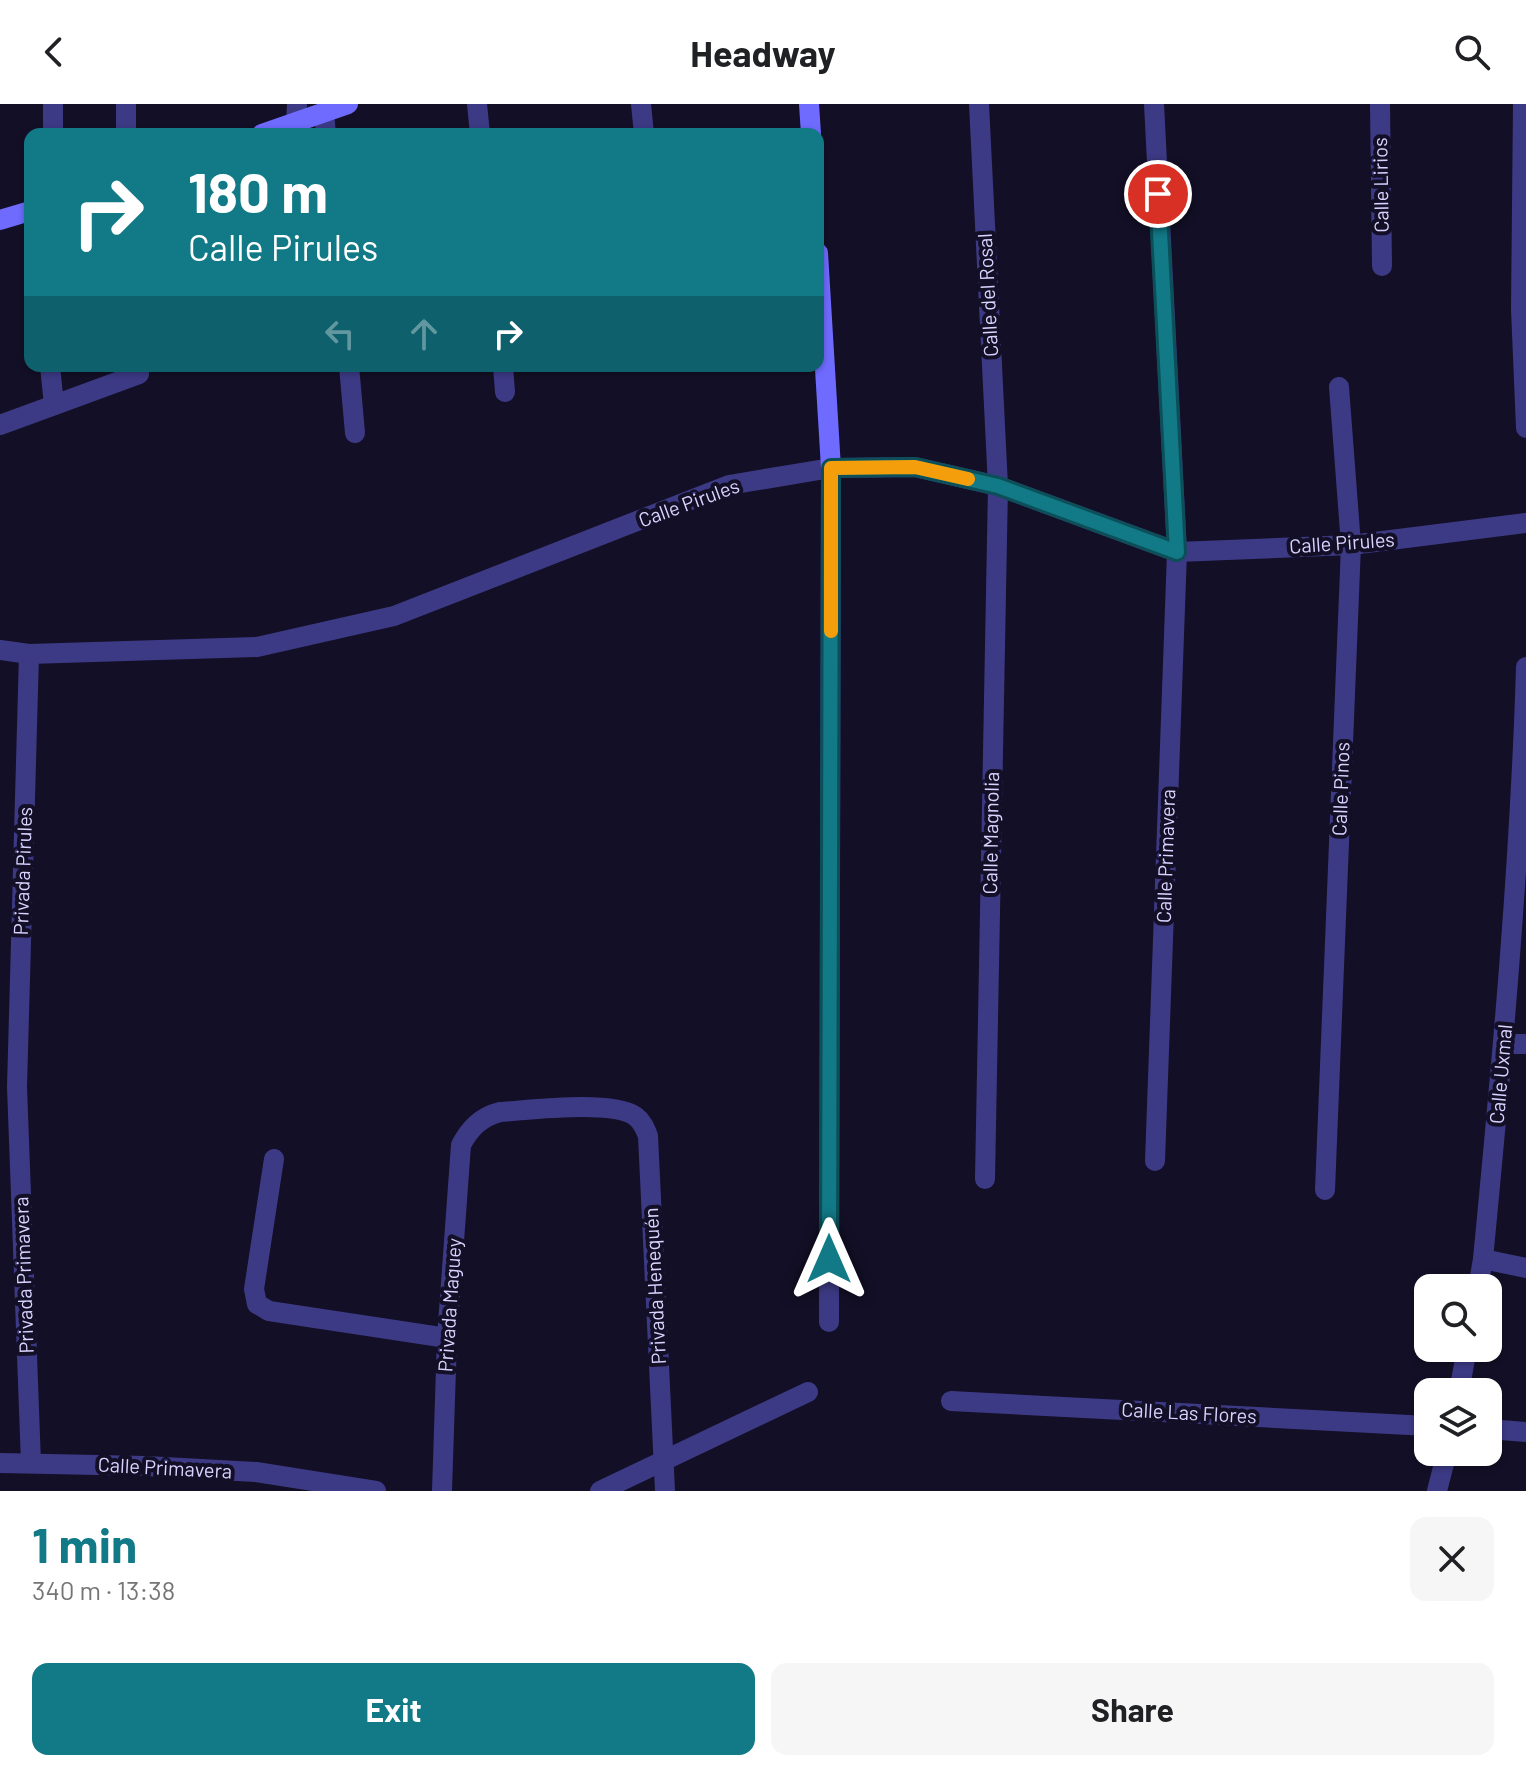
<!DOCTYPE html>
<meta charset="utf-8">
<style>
body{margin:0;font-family:Barlow,sans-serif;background:#f6f6f6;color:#202124;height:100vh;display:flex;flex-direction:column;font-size:30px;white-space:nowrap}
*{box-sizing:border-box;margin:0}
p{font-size:26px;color:#757577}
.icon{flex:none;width:44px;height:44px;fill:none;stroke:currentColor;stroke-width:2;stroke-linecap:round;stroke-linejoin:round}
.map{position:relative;height:1387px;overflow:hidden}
.panel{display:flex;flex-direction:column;background:#fff;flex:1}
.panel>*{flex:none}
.hud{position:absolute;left:24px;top:24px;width:800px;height:244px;border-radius:16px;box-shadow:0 2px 6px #0004;background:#127987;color:#fff;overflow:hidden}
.fabs{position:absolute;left:1414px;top:1170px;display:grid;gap:16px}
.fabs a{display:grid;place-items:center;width:88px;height:88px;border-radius:16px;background:#fff;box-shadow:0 2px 6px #0004;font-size:40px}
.pin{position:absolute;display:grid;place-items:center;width:68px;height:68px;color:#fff;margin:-34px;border:4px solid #fff;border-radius:50%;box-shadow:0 2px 8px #0007}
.me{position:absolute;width:88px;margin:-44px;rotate:0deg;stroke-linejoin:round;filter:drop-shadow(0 0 6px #0008)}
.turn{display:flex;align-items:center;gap:28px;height:168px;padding:0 32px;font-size:36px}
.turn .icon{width:104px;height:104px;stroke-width:2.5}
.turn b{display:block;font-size:56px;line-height:68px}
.lanes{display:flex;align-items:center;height:76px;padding:0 32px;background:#0003;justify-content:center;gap:40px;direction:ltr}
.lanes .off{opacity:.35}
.round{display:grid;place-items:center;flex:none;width:84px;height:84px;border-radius:16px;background:#f6f6f6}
.summary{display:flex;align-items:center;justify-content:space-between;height:136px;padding:0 32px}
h1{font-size:48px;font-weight:700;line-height:60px;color:#127987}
.action{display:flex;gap:16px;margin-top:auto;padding:16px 32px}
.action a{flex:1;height:92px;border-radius:16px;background:#127987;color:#fff;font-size:32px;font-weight:700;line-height:92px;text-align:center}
.action a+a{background:#f6f6f6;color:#202124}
header{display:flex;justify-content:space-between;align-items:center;height:104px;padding:0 32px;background:#fff;font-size:36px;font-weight:700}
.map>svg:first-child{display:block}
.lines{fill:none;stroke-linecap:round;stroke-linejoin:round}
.minor{stroke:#3d3a85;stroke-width:20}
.tertiary{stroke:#3d3a85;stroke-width:20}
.secondary{stroke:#6f6bff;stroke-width:20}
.route-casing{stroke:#0c4f58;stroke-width:20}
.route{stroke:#127987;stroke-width:14}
.slow{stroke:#f59e0b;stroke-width:14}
.labels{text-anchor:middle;stroke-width:8;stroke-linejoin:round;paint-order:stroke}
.street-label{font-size:20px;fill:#d9d4ff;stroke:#130f26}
</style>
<header><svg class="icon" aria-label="back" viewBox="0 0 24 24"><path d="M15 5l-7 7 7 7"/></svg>Headway<svg class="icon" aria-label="search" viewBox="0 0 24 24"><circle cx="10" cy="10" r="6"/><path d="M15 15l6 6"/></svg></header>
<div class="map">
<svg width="1526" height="1387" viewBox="0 0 1526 1387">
<rect width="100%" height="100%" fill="#130f26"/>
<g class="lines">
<!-- minor -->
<g class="minor">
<path d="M 53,0 L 53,30"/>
<path d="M 477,0 L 480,30"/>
<path d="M 641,0 L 644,30"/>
<path d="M 979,0 L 998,382 L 985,1075"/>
<path d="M 1154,0 L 1177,448 L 1155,1057"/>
<path d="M 1380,0 L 1382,162"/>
<path d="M 1523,0 L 1521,205 L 1526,324"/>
<path d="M 324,9 L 326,30"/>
<path d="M 296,19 L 297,0"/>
<path d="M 126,30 L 126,0"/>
<path d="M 50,262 L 54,301"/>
<path d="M 349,262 L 355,329"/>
<path d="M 503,262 L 505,288"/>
<path d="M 0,321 L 139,270"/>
<path d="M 29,550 L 17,983 L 31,1359"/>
<path d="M 1504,940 L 1526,940"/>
<path d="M 274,1055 L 254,1185 L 257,1200 L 269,1207 L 447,1234"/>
<path d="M 1325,1086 L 1351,441 L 1339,283"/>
<path d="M 1483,1155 L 1526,1164"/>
<path d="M 1478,1184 L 1483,1155 C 1502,958 1520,761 1526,563"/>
<path d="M 829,1218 L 831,364"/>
<path d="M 1459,1288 L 1467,1244"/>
<path d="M 951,1297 L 1428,1322"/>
<path d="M 1488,1325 L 1526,1328"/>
<path d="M 0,1359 L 146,1362 L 256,1368 L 376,1387"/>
<path d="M 442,1387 L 447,1234 L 461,1041 C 470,1024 481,1013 500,1008 C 531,1006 611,996 635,1012 C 642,1017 645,1024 648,1032 L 665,1387"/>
<path d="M 600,1387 L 808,1288"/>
<path d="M 1437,1387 L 1447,1348"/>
</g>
<!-- tertiary -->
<path class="tertiary" d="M 0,546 L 29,550 L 257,543 L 394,512 L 729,381 L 831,364 L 915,363 L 998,382 L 1177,448 L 1351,441 L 1526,419"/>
<!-- secondary -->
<g class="secondary">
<path d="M 809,0 L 811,30"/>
<path d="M 262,30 L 348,0"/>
<path d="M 0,116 L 30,107"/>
<path d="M 818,149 L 831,364"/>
</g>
</g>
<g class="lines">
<defs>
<path id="route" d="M 829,1155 L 831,364 L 915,363 L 998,382 L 1177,448 L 1158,90"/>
</defs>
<!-- route casing -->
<use href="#route" class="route-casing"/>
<!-- route -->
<use href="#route" class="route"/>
<!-- slow -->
<path class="slow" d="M 831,527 L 831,364 L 915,363 L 968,375"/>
</g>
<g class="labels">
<!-- street labels -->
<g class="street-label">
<text transform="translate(1381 81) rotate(-91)" y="7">Calle Lirios</text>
<text transform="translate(988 191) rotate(-93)" y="7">Calle del Rosal</text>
<text transform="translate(689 399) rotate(-20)" y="7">Calle Pirules</text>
<text transform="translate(1342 439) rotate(-4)" y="7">Calle Pirules</text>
<text transform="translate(1341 685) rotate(-88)" y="7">Calle Pinos</text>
<text transform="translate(991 729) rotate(-89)" y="7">Calle Magnolia</text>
<text transform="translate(1166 752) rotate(-88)" y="7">Calle Primavera</text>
<text transform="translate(23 767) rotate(-88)" y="7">Privada Pirules</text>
<text transform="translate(1501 970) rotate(-85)" y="7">Calle Uxmal</text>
<text transform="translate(24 1171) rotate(-92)" y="7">Privada Primavera</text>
<text transform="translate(655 1182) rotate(-93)" y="7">Privada Henequén</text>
<text transform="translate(450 1201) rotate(-86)" y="7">Privada Maguey</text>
<text transform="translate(1189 1309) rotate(3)" y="7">Calle Las Flores</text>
<text transform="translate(165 1364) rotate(3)" y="7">Calle Primavera</text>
</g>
</g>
</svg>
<div class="fabs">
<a><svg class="icon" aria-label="search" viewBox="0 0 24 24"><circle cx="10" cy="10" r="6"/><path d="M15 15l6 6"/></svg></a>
<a><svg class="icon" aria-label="layers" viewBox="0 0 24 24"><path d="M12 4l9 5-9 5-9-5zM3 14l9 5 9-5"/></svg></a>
</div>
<div class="pin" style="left:1158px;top:90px;background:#d93025"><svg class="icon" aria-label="arrive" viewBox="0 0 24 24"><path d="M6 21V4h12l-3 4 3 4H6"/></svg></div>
<svg class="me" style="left:829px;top:1155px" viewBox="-20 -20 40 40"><path d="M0-17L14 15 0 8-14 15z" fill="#127987" stroke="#fff" stroke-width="4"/></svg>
<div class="hud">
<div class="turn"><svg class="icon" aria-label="right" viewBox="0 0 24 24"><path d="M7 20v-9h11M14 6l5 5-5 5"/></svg><div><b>180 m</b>Calle Pirules</div></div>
<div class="lanes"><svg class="icon off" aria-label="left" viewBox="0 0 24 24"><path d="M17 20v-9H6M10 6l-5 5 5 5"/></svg><svg class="icon off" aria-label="ahead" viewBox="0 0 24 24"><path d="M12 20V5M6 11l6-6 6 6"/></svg><svg class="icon" aria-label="right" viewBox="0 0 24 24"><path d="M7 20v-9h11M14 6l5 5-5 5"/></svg></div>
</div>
</div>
<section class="panel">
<div class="summary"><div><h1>1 min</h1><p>340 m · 13:38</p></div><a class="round"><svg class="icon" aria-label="close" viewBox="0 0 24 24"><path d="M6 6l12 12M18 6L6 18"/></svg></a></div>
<div class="action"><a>Exit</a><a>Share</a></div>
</section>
